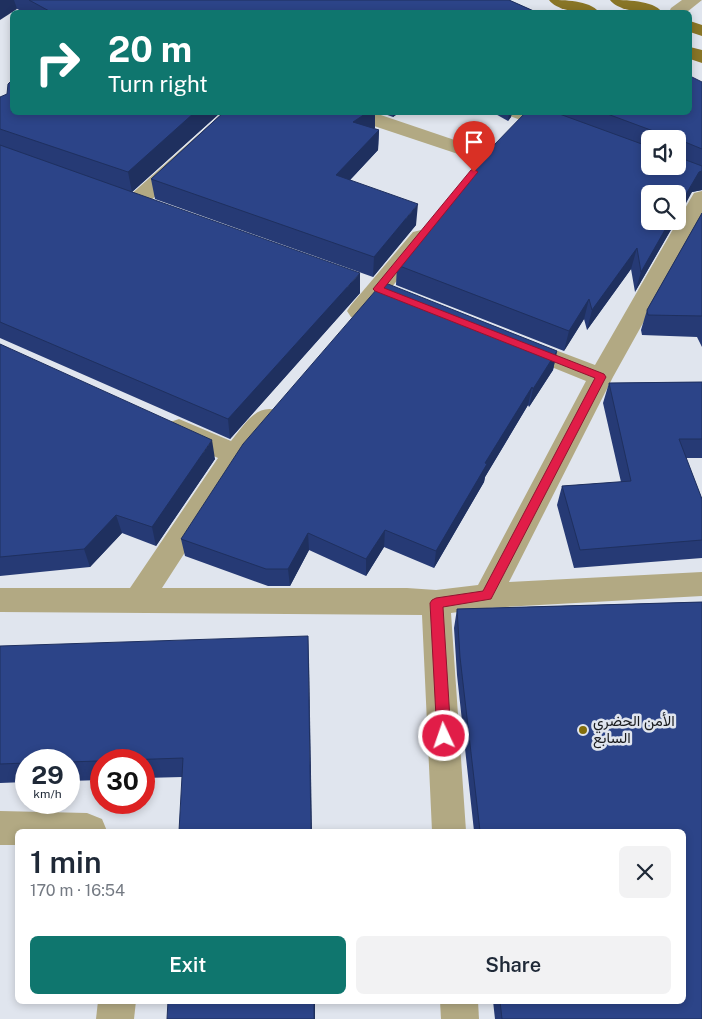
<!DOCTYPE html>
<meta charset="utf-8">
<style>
body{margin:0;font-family:"Public Sans",Vazirmatn,sans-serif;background:#f2f2f3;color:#1f2937;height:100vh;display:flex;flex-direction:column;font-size:19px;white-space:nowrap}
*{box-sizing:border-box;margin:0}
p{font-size:16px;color:#747a83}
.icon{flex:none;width:28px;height:28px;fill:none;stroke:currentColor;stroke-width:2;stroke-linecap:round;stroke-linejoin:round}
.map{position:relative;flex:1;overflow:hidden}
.sheet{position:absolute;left:15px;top:829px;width:671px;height:175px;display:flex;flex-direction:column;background:#fff;border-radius:8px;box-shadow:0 2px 8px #0003}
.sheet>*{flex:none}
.top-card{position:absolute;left:10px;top:10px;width:682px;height:105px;border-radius:8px;box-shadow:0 2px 8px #0003;background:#0f766e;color:#fff;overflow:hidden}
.tools{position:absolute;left:641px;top:130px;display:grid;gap:10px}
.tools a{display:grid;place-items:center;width:45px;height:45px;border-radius:8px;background:#fff;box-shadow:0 2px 8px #0003;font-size:25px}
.speed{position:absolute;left:15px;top:749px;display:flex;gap:10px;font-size:25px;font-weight:700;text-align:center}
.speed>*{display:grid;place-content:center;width:65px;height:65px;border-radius:50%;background:#fff;box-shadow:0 2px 8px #0003;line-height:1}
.speed small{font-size:12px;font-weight:400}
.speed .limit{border:8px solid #d22;background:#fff;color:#111}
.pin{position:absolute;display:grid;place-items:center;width:42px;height:42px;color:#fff;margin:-51px -21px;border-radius:50% 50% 50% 0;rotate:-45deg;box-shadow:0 0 5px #0007}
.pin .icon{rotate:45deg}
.me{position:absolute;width:55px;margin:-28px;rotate:357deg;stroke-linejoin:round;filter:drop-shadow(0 0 4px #0008)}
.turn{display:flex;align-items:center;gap:18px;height:105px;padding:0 15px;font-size:22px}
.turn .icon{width:65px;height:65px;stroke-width:2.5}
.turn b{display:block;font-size:35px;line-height:42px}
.round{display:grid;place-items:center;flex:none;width:52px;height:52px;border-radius:8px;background:#f2f2f3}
.summary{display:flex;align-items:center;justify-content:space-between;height:85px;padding:0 15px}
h1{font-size:30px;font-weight:600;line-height:38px}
.cta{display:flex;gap:10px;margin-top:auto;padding:10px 15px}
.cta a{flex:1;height:58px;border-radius:8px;background:#0f766e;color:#fff;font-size:20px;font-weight:600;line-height:58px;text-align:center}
.cta a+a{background:#f2f2f3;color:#1f2937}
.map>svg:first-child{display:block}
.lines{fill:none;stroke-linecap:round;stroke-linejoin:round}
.minor{fill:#b2a983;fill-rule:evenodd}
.major{fill:#887526;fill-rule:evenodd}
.wall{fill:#263a75;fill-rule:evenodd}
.shaded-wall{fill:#1f305f}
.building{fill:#2c4488;stroke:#1f305f}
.route{fill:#e11d48;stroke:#92132f}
.poi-dot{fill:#836e0c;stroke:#e0e5ee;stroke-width:2}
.labels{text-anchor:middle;stroke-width:5;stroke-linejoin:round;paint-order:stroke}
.poi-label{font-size:15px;fill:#191b1e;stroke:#e0e5ee;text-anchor:start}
</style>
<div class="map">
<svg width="702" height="1019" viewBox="0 0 702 1019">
<rect width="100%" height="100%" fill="#e0e5ee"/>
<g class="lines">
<!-- minor -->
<g class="minor">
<path d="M 682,0 L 702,0 L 687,12 L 669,12 L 671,8 Z"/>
<path d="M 224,112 L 245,112 L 144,207 L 136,209 L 128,207 L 125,202 L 128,197 Z"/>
<path d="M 342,112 L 372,112 L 493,153 L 496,157 L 493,161 L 486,163 L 479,161 L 344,116 Z"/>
<path d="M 508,112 L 536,112 L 566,124 L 569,128 L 566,132 L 559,134 L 552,132 L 510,116 Z"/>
<path d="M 702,191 L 702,217 L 613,377 L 509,582 L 702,572 L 702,596 L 487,608 L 451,613 L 466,831 L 432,831 L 422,615 L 0,612 L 0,588 L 130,588 L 218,458 L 170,436 L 166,429 L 170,422 L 179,419 L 231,441 C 243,427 255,404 276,410 L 280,417 L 276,424 L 244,461 L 162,588 L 407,588 L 436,590 L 478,585 L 586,381 L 512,351 L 509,345 L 512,339 L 521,337 L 595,365 L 691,198 L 694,193 Z"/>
<path d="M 421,230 L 429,232 L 432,237 L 429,242 L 367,317 L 359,319 L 351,317 L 347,311 L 351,305 L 413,232 Z"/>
<path d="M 0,811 L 87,813 L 102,819 L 107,831 L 18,831 L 18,845 L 0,845 Z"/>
<path d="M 98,1001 L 136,1001 L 134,1019 L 96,1019 Z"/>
<path d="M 440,1001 L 478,1001 L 479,1019 L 441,1019 Z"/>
</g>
<!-- major -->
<g class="major">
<path d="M 549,0 C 564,0 589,0 599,12 C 586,14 558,12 549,0 Z"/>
<path d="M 610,0 C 625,0 653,0 662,12 C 649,14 619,12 610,0 Z"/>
<path d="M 690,21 L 702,25 L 702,36 L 690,32 Z"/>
<path d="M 690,47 L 702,50 L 702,63 L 690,59 Z"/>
</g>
</g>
<!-- wall -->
<g class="wall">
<path d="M 0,0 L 509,0 L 536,12 L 23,12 Z"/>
<path d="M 702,82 L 702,190 L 692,192 L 650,221 L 676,221 L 635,292 L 631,269 L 587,330 L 584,319 L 564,351 L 396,285 L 397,265 L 526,112 L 690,112 ZM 650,139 L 678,139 L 678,166 L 650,166 Z"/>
<path d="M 0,97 L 221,112 L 132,192 L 360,293 L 230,439 L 0,338 Z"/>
<path d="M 224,112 L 375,112 L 374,129 L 379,130 L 378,150 L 350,180 L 416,225 L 373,277 L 155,199 L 151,179 Z"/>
<path d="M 379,112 L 400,112 L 393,117 Z"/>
<path d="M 492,112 L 512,112 L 511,117 L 508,121 Z"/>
<path d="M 702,213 L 702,347 L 697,337 L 642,335 L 641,330 L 647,310 Z"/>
<path d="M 0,344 L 215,459 L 156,546 L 122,533 L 90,567 L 0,576 Z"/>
<path d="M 557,351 L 553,370 L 529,407 L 528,405 L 485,477 L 484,482 L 434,568 L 384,547 L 366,576 L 309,550 L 290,586 L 268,586 L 185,556 L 181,539 Z"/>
<path d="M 702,382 L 702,458 L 686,458 L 702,499 L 702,558 L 574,568 L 557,505 L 562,486 L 621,482 L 603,403 L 609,383 Z"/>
<path d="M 702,602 L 702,1019 L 495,1019 L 493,1001 L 684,1001 L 684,831 L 474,831 L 457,675 L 454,628 L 457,609 Z"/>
<path d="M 0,646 L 309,658 L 182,777 L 144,778 L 144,760 L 101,760 L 101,780 L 69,781 L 69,760 L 26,760 L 26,782 L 0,783 Z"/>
</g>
<!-- shaded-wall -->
<g class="shaded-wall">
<path d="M 0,0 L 14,0 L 17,9 L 0,20 Z"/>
<path d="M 195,112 L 221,112 L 132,192 L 128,172 Z"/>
<path d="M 368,112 L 375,112 L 375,128 L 353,142 L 353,122 Z"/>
<path d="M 393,112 L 400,112 L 393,117 Z"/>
<path d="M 509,112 L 512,112 L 511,117 L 508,121 Z"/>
<path d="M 379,130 L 378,150 L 336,195 L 336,175 Z"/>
<path d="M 685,142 L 679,162 L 678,159 L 682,144 Z"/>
<path d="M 702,171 L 702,190 L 692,192 L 678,218 L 678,208 L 699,172 Z"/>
<path d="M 418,204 L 416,225 L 373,277 L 374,257 Z"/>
<path d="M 670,221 L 676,221 L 635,292 L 641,272 Z"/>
<path d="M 637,248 L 631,269 L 587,330 L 592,310 Z"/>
<path d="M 360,273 L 360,293 L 230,439 L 228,419 Z"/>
<path d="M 589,299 L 584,319 L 564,351 L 569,331 Z"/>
<path d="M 557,351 L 553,370 L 529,407 L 533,389 Z"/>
<path d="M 532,387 L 528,405 L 485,477 L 484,482 L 434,568 L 436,551 L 485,463 Z"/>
<path d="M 212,440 L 215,459 L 156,546 L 152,527 Z"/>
<path d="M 116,515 L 122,533 L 90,567 L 84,549 Z"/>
<path d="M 385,530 L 384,547 L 366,576 L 366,559 Z"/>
<path d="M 308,533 L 309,550 L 290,586 L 288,569 Z"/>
<path d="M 308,636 L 309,658 L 312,831 L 311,831 Z"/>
<rect x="314" y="1001" width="1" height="18"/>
</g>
<!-- building -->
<g class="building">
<path d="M 29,0 L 509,0 L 536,12 L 51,12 Z"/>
<path d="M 690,76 L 702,82 L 702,149 L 685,142 L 682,144 L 678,144 L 678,139 L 657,139 L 656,132 L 602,112 L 690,112 Z"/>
<path d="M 12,80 L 12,112 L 195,112 L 128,172 L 0,129 L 0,97 L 7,94 L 8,84 Z"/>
<path d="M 224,112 L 368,112 L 353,122 L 379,130 L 336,175 L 418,204 L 374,257 L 151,179 Z"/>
<path d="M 526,112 L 554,112 L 650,147 L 650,166 L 678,166 L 678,157 L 702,166 L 702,171 L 699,172 L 678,208 L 678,194 L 650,194 L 650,221 L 670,221 L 641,272 L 637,248 L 592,310 L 589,299 L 569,331 L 397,265 L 495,144 Z"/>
<path d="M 0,145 L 360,273 L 228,419 L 0,322 Z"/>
<path d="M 702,213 L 702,316 L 648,315 L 647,310 Z"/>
<path d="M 383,282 L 557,351 L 533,389 L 532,387 L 485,463 L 487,464 L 436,551 L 385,530 L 366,559 L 308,533 L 288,569 L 266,569 L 181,539 L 243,444 Z"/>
<path d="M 0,344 L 212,440 L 152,527 L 116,515 L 84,549 L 0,557 Z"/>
<path d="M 702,382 L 702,439 L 679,439 L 702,499 L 702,540 L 580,550 L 562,486 L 631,481 L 609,383 Z"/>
<path d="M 702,602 L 702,1019 L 502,1019 L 500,1001 L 684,1001 L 684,831 L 480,831 L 460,657 L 457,609 Z"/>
<path d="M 308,636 L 311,831 L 179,831 L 183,758 L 69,762 L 69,760 L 26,760 L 26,763 L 0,764 L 0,646 Z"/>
<path d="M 168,1001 L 314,1001 L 314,1019 L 167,1019 Z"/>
</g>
<!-- route -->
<path class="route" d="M 474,169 L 478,172 L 477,173 L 384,288 L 604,374 L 606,377 L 491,599 L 443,607 L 451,736 L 449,741 L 444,742 L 439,741 L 437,736 L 430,603 L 432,600 L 436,598 L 483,591 L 595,378 L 375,291 L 373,289 L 471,170 Z"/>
<!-- markers -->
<circle class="poi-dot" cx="583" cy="730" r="5"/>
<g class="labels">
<!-- poi labels -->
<g class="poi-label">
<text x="593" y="726">الأمن الحضري<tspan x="593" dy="17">السابع</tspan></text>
</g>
</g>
</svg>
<div class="tools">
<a><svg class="icon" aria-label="sound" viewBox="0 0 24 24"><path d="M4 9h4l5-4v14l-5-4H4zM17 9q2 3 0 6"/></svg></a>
<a><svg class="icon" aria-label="search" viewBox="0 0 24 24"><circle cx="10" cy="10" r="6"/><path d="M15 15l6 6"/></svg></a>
</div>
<div class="speed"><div>29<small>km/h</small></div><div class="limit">30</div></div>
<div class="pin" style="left:474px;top:172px;background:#d93025"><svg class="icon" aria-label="arrive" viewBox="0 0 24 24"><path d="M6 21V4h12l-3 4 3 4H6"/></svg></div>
<svg class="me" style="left:444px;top:736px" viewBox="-20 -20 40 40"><circle r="17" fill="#e11d48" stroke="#fff" stroke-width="3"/><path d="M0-11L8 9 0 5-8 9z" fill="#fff"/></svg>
<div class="top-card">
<div class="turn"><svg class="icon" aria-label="right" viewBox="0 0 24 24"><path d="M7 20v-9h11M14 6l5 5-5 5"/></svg><div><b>20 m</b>Turn right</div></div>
</div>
<section class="sheet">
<div class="summary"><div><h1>1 min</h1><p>170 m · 16:54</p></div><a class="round"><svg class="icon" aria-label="close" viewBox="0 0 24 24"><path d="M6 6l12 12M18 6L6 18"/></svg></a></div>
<div class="cta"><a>Exit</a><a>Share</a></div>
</section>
</div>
